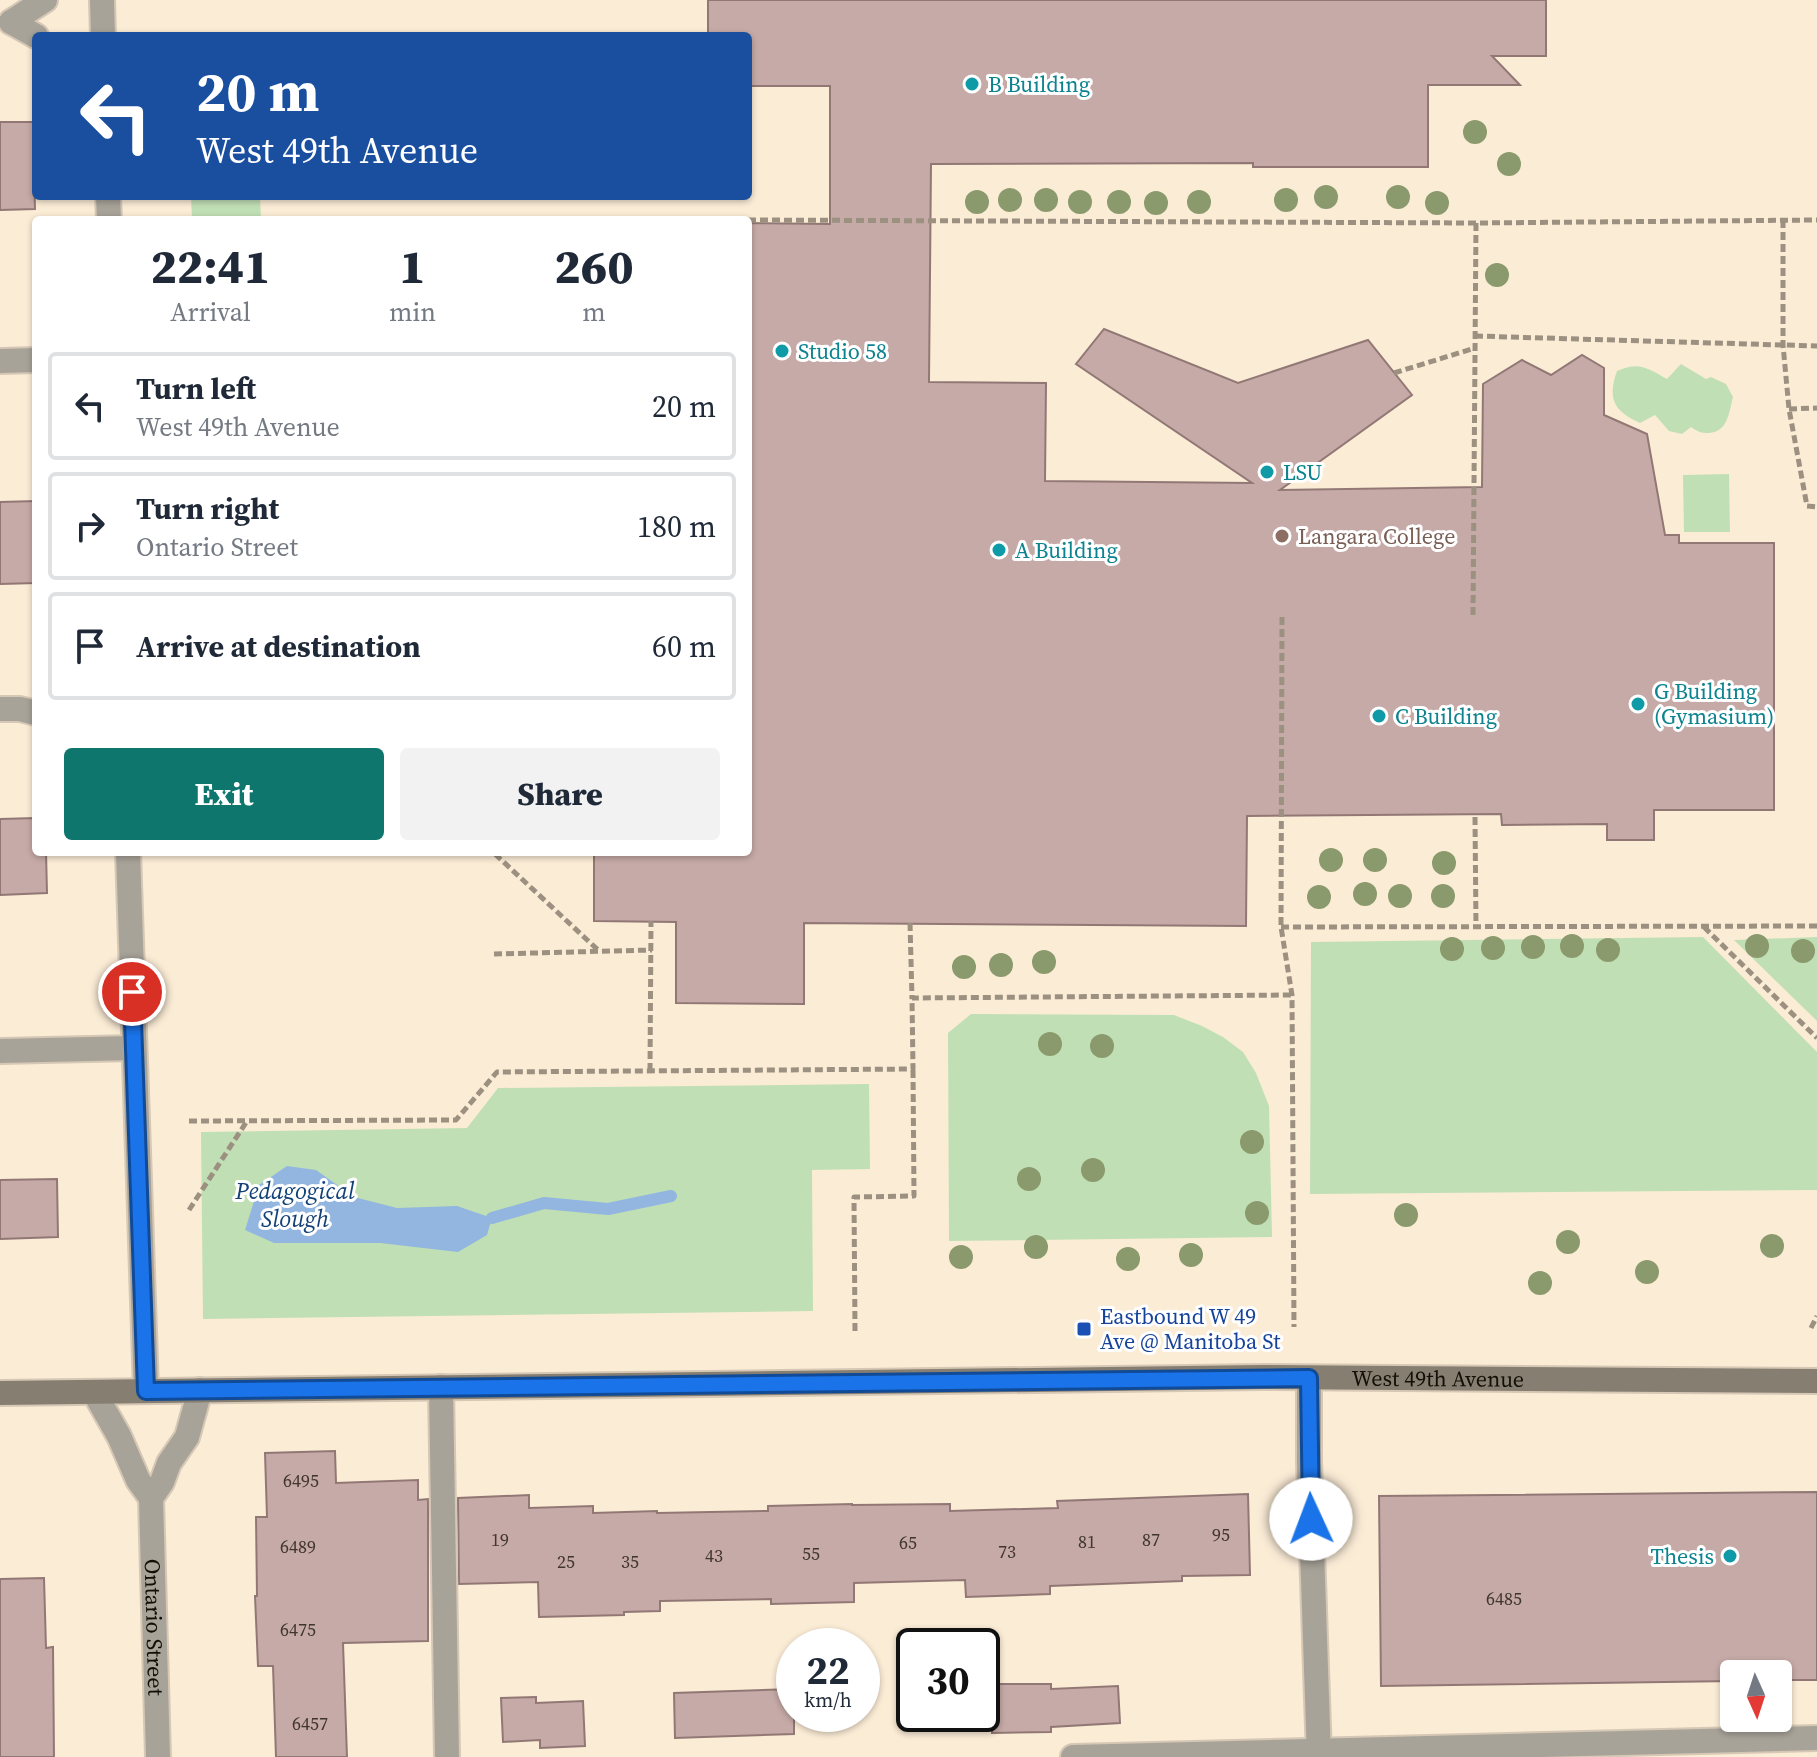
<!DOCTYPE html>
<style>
body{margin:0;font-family:"Source Serif 4",serif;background:#f2f2f3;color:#1f2937;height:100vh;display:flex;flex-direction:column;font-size:30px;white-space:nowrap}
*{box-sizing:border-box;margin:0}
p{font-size:26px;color:#747a83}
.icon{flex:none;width:44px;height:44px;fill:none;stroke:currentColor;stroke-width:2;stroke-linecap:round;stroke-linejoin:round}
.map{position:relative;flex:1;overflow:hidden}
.details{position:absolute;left:32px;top:216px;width:720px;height:640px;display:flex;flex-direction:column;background:#fff;border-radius:8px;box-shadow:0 2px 6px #0004}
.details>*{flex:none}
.banner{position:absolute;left:32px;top:32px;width:720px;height:168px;border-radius:8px;box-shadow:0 2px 6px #0004;background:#1a4fa0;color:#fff;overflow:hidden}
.needle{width:52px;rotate:177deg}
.tools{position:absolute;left:1720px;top:1660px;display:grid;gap:16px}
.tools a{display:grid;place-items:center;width:72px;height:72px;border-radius:8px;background:#fff;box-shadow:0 2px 6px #0004;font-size:40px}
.speed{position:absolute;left:776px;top:1628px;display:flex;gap:16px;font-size:40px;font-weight:700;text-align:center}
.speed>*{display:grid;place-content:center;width:104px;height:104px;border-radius:50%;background:#fff;box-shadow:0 2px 6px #0004;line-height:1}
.speed small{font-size:20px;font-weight:400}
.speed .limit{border:4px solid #111;border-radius:12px;background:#fff;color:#111}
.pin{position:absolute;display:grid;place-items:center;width:68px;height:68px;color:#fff;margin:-34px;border:4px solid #fff;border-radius:50%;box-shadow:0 2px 8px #0007}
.me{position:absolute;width:88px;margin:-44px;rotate:358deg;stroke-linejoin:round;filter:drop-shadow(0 0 6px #0008)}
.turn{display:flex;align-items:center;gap:28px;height:168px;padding:0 32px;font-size:36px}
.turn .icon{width:104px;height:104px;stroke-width:2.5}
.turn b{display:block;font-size:56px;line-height:68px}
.eta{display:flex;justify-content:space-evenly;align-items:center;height:136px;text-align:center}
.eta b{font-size:48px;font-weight:800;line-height:56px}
.button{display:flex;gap:16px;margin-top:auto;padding:16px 32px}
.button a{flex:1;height:92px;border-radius:8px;background:#0f766e;color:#fff;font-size:32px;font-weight:800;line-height:92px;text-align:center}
.button a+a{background:#f2f2f3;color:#1f2937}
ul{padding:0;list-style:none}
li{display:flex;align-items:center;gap:24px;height:108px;margin:0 16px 12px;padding:0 16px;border:4px solid #e0e1e3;border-radius:8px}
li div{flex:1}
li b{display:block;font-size:30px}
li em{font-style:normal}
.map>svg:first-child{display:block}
.green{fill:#c1dfb5}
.water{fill:#93b6e1}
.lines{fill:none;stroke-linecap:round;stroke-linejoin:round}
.stream{stroke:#93b6e1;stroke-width:12}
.building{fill:#c6aaa7;stroke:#927875;stroke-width:2}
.lane-casing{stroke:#d6c8b5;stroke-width:28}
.street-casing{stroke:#d6c8b5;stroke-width:28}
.secondary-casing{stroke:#d6c8b5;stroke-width:28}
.path{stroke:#9c9181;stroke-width:5;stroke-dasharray:8 4;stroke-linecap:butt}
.lane{stroke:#a8a399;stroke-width:24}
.street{stroke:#a8a399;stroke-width:24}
.secondary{stroke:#867e70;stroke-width:24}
.tree{fill:#8a9a6c}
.route-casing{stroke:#114b97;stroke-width:20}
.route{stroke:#1a73e8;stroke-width:14}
.culture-dot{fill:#0f9aa8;stroke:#fff;stroke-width:3}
.education-dot{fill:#8d6e63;stroke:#fff;stroke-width:3}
.transit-dot{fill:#1a4fb4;stroke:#fff;stroke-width:3}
.labels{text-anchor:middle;stroke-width:6;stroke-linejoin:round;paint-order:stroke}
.number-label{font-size:18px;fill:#40352f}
.culture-label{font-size:22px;fill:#0d838f;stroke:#fff;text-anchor:start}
.education-label{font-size:22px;fill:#785e54;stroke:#fff;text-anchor:start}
.transit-label{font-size:22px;fill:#164399;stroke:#fff;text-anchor:start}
.street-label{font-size:22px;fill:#130e07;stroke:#fff}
.water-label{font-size:24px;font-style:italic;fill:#124176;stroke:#fff}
</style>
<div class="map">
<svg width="1817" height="1757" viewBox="0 0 1817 1757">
<rect width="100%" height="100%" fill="#fbecd6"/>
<!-- green -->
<g class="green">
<path d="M 191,196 L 260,196 L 261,220 L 192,220 Z"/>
<path d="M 1681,364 L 1706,379 L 1711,377 L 1726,384 L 1733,397 C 1729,412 1728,432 1709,433 C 1701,433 1698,432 1691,427 L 1682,434 L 1669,431 L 1655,415 L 1640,423 C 1614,411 1607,399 1617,371 C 1638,361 1648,368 1667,379 Z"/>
<path d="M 1729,474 L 1730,532 L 1684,532 L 1683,475 Z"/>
<path d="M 1703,937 L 1817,1052 L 1817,1190 L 1310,1194 L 1311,942 Z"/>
<path d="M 1817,937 L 1817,1021 L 1734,940 Z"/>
<path d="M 971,1014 L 1174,1015 L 1202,1026 L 1223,1037 L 1243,1052 L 1256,1073 L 1269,1106 L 1272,1237 L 949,1241 L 948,1033 Z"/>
<path d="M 869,1084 L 870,1169 L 812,1170 L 813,1311 L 203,1319 L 201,1132 L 467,1128 L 498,1088 Z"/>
</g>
<!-- water -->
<path class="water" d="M 287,1166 L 316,1170 L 354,1197 L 397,1208 L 457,1206 L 492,1218 L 487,1235 L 458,1252 L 380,1243 L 274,1243 L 245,1230 L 259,1185 Z"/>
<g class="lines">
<!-- stream -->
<path class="stream" d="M 492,1218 L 544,1203 L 608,1209 L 671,1196"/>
</g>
<!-- building -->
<g class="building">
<path d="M 708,0 L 1546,0 L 1546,56 L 1492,56 L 1520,85 L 1428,85 L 1428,167 L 1253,167 L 1253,163 L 931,164 L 929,382 L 1046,383 L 1045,481 L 1252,483 L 1076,364 L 1104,329 L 1238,383 L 1368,340 L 1412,395 L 1280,490 L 1482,487 L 1483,384 L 1522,360 L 1551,375 L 1582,355 L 1604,368 L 1604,415 L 1647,434 L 1665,535 L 1679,535 L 1679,543 L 1774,543 L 1774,810 L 1654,810 L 1654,840 L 1607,840 L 1607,824 L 1502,825 L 1501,814 L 1247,816 L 1246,926 L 804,923 L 804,1004 L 676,1003 L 676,922 L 594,921 L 594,852 L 748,852 L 748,223 L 830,224 L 830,86 L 748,86 L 748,36 L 708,36 Z"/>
<path d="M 0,122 L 33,122 L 35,209 L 0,210 Z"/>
<path d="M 36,501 L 36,583 L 0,584 L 0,502 Z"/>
<path d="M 36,818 L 36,852 L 46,852 L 47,893 L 0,895 L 0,819 Z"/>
<path d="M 57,1179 L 58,1237 L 0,1239 L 0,1180 Z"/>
<path d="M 335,1451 L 336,1483 L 418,1480 L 418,1500 L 428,1499 L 428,1641 L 343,1643 L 347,1757 L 276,1757 L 273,1666 L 258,1666 L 255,1596 L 257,1596 L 256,1517 L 267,1517 L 265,1453 Z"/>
<path d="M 1817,1492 L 1817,1680 L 1778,1680 L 1778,1674 L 1734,1674 L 1734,1681 L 1381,1686 L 1379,1496 Z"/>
<path d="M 1248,1494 L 1250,1575 L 1182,1576 L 1182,1581 L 1050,1586 L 1050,1594 L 966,1597 L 965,1580 L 854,1583 L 854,1602 L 771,1604 L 771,1599 L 660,1601 L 660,1611 L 624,1612 L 624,1615 L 539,1617 L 538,1582 L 459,1584 L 458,1498 L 529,1495 L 529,1508 L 593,1506 L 593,1513 L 657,1511 L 657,1513 L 768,1511 L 768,1506 L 852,1504 L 852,1505 L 950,1504 L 950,1511 L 1058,1508 L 1057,1501 Z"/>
<path d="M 44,1578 L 46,1648 L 53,1647 L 54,1757 L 0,1757 L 0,1579 Z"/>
<path d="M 992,1684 L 1051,1684 L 1051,1689 L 1118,1686 L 1120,1723 L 1051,1727 L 1051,1732 L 992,1733 Z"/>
<path d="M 794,1689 L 794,1734 L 675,1738 L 674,1693 Z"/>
<path d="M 536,1697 L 536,1703 L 583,1701 L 585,1746 L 540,1748 L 540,1740 L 503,1742 L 501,1698 Z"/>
</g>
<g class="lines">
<defs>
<g id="lane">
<path d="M 0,361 L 36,360"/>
<path d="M 0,1051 L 134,1048"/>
<path d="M 441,1387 L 447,1757"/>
<path d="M 1073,1757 L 1817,1738"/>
</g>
<g id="street">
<path d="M 102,0 L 103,36"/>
<path d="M 11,22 L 45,0"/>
<path d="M 11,22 L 36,36"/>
<path d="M 108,196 L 109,220"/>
<path d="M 0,709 L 20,709 L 36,713"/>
<path d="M 128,852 L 146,1391"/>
<path d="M 1309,1378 L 1309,1461 L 1319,1757"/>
<path id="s1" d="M 94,1392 L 119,1436 L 138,1480 L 151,1498 L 158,1757"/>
<path d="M 151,1498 L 162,1482 L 169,1463 L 187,1437 L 200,1390"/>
</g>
<g id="secondary">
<path id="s2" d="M 0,1393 L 1263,1377 L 1817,1381"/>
</g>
</defs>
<!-- lane casing -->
<use href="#lane" class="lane-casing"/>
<!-- street casing -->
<use href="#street" class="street-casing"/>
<!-- secondary casing -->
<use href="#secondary" class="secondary-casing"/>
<!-- path -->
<g class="path">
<path d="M 508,219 L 1476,223 L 1817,220"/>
<path d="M 1783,220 L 1783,345 L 1789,409 L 1807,506 L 1817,507"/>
<path d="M 1475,336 L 1817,346"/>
<path d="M 1394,373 L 1475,348"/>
<path d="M 1789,409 L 1817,408"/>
<path d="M 1473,615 L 1476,223"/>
<path d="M 1282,617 L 1281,927 L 1292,995 L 1294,1327"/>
<path d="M 1475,817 L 1476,927"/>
<path d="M 495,854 L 598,950"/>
<path d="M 910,923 L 912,998"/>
<path d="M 1281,927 L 1817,926"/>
<path d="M 1704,927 L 1817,1038"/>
<path d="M 494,954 L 652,950"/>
<path d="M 650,1071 L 651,921"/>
<path d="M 189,1121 L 456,1120 L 497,1072 L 913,1069 L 912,998 L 1292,995"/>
<path d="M 189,1210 L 247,1121"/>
<path d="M 1811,1328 L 1817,1316"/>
<path d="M 855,1331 L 854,1197 L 914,1196 L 913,1069"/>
</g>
<!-- lane -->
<use href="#lane" class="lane"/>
<!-- street -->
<use href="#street" class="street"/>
<!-- secondary -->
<use href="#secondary" class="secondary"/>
</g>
<!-- trees -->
<g class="tree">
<circle cx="1475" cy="132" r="12"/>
<circle cx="1509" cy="164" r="12"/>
<circle cx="1326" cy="197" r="12"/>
<circle cx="1398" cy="197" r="12"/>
<circle cx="1010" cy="200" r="12"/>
<circle cx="1046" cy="200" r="12"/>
<circle cx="1286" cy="200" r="12"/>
<circle cx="977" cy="202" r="12"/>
<circle cx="1080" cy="202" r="12"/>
<circle cx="1119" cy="202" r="12"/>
<circle cx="1199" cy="202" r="12"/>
<circle cx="1156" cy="203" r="12"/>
<circle cx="1437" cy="203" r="12"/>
<circle cx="1497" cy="275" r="12"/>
<circle cx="1331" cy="860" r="12"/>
<circle cx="1375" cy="860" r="12"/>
<circle cx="1444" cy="863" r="12"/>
<circle cx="1365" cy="894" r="12"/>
<circle cx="1400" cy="896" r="12"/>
<circle cx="1443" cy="896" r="12"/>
<circle cx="1319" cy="897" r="12"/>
<circle cx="1572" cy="946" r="12"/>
<circle cx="1757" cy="946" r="12"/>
<circle cx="1533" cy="947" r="12"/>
<circle cx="1493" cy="948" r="12"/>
<circle cx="1452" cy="949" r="12"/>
<circle cx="1608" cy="950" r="12"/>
<circle cx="1803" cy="951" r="12"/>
<circle cx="1044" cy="962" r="12"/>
<circle cx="1001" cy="965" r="12"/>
<circle cx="964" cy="967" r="12"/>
<circle cx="1050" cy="1044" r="12"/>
<circle cx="1102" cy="1046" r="12"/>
<circle cx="1252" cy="1142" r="12"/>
<circle cx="1093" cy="1170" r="12"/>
<circle cx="1029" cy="1179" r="12"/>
<circle cx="1257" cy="1213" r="12"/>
<circle cx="1406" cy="1215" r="12"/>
<circle cx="1568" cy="1242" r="12"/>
<circle cx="1772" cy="1246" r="12"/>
<circle cx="1036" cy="1247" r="12"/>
<circle cx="1191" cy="1255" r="12"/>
<circle cx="961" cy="1257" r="12"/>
<circle cx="1128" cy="1259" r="12"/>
<circle cx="1647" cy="1272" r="12"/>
<circle cx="1540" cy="1283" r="12"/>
</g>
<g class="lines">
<defs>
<path id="route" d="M 132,992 L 146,1391 L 1309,1378 L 1311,1519"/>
</defs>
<!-- route casing -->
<use href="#route" class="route-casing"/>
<!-- route -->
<use href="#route" class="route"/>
</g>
<!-- markers -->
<g class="culture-dot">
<circle cx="972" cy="84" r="8"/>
<circle cx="782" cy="351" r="8"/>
<circle cx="1267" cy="472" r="8"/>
<circle cx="999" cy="550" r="8"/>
<circle cx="1638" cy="704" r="8"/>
<circle cx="1379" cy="716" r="8"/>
<circle cx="1730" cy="1556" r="8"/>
</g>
<circle class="education-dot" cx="1282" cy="536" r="8"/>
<rect class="transit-dot" x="1076" y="1321" width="16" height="16" rx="4"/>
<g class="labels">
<!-- number labels -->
<g class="number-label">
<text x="301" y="1487">6495</text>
<text x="1221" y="1541">95</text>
<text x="500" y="1546">19</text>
<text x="1151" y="1546">87</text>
<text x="1087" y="1548">81</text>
<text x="908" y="1549">65</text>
<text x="298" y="1553">6489</text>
<text x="1007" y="1558">73</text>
<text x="811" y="1560">55</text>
<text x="714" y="1562">43</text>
<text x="566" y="1568">25</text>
<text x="630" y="1568">35</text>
<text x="1504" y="1605">6485</text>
<text x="298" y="1636">6475</text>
<text x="310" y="1730">6457</text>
</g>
<!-- culture labels -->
<g class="culture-label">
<text x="988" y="92">B Building</text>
<text x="798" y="359">Studio 58</text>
<text x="1283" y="480">LSU</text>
<text x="1015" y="558">A Building</text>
<text x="1654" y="699">G Building<tspan x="1654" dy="25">(Gymasium)</tspan></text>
<text x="1395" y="724">C Building</text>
<text x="1714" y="1564" text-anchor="end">Thesis</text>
</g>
<!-- education labels -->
<g class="education-label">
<text x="1298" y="544">Langara College</text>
</g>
<!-- transit labels -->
<g class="transit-label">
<text x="1100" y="1324">Eastbound W 49<tspan x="1100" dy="25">Ave @ Manitoba St</tspan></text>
</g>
<!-- street labels -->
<g class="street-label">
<text dy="8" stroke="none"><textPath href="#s2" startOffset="1438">West 49th Avenue</textPath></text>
<text dy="8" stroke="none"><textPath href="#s1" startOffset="250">Ontario Street</textPath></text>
</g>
<!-- water labels -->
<g class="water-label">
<text x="295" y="1199">Pedagogical<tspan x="295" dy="28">Slough</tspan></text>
</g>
</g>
</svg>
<div class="tools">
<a><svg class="needle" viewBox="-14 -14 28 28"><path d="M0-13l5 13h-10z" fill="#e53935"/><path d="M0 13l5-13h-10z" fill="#747a83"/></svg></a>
</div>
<div class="speed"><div>22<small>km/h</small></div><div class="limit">30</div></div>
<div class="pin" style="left:132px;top:992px;background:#d93025"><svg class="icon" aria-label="arrive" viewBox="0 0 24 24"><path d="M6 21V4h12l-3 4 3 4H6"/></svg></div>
<svg class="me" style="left:1311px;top:1519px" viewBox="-20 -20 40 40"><circle r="19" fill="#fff"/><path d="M0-13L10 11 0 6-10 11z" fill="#1a73e8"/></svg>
<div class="banner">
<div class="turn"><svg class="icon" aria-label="left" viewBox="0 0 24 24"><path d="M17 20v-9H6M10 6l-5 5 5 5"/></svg><div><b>20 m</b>West 49th Avenue</div></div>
</div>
<section class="details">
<div class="eta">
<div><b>22:41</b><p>Arrival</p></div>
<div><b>1</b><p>min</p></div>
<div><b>260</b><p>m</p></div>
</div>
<ul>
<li><svg class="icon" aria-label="left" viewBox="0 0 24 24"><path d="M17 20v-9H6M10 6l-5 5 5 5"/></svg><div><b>Turn left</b><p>West 49th Avenue</p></div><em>20 m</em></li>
<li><svg class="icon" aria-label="right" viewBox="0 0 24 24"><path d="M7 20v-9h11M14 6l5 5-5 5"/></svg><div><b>Turn right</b><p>Ontario Street</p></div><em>180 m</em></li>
<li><svg class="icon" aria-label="arrive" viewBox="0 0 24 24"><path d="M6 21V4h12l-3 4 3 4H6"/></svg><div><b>Arrive at destination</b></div><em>60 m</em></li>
</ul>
<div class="button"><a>Exit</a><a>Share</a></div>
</section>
</div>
